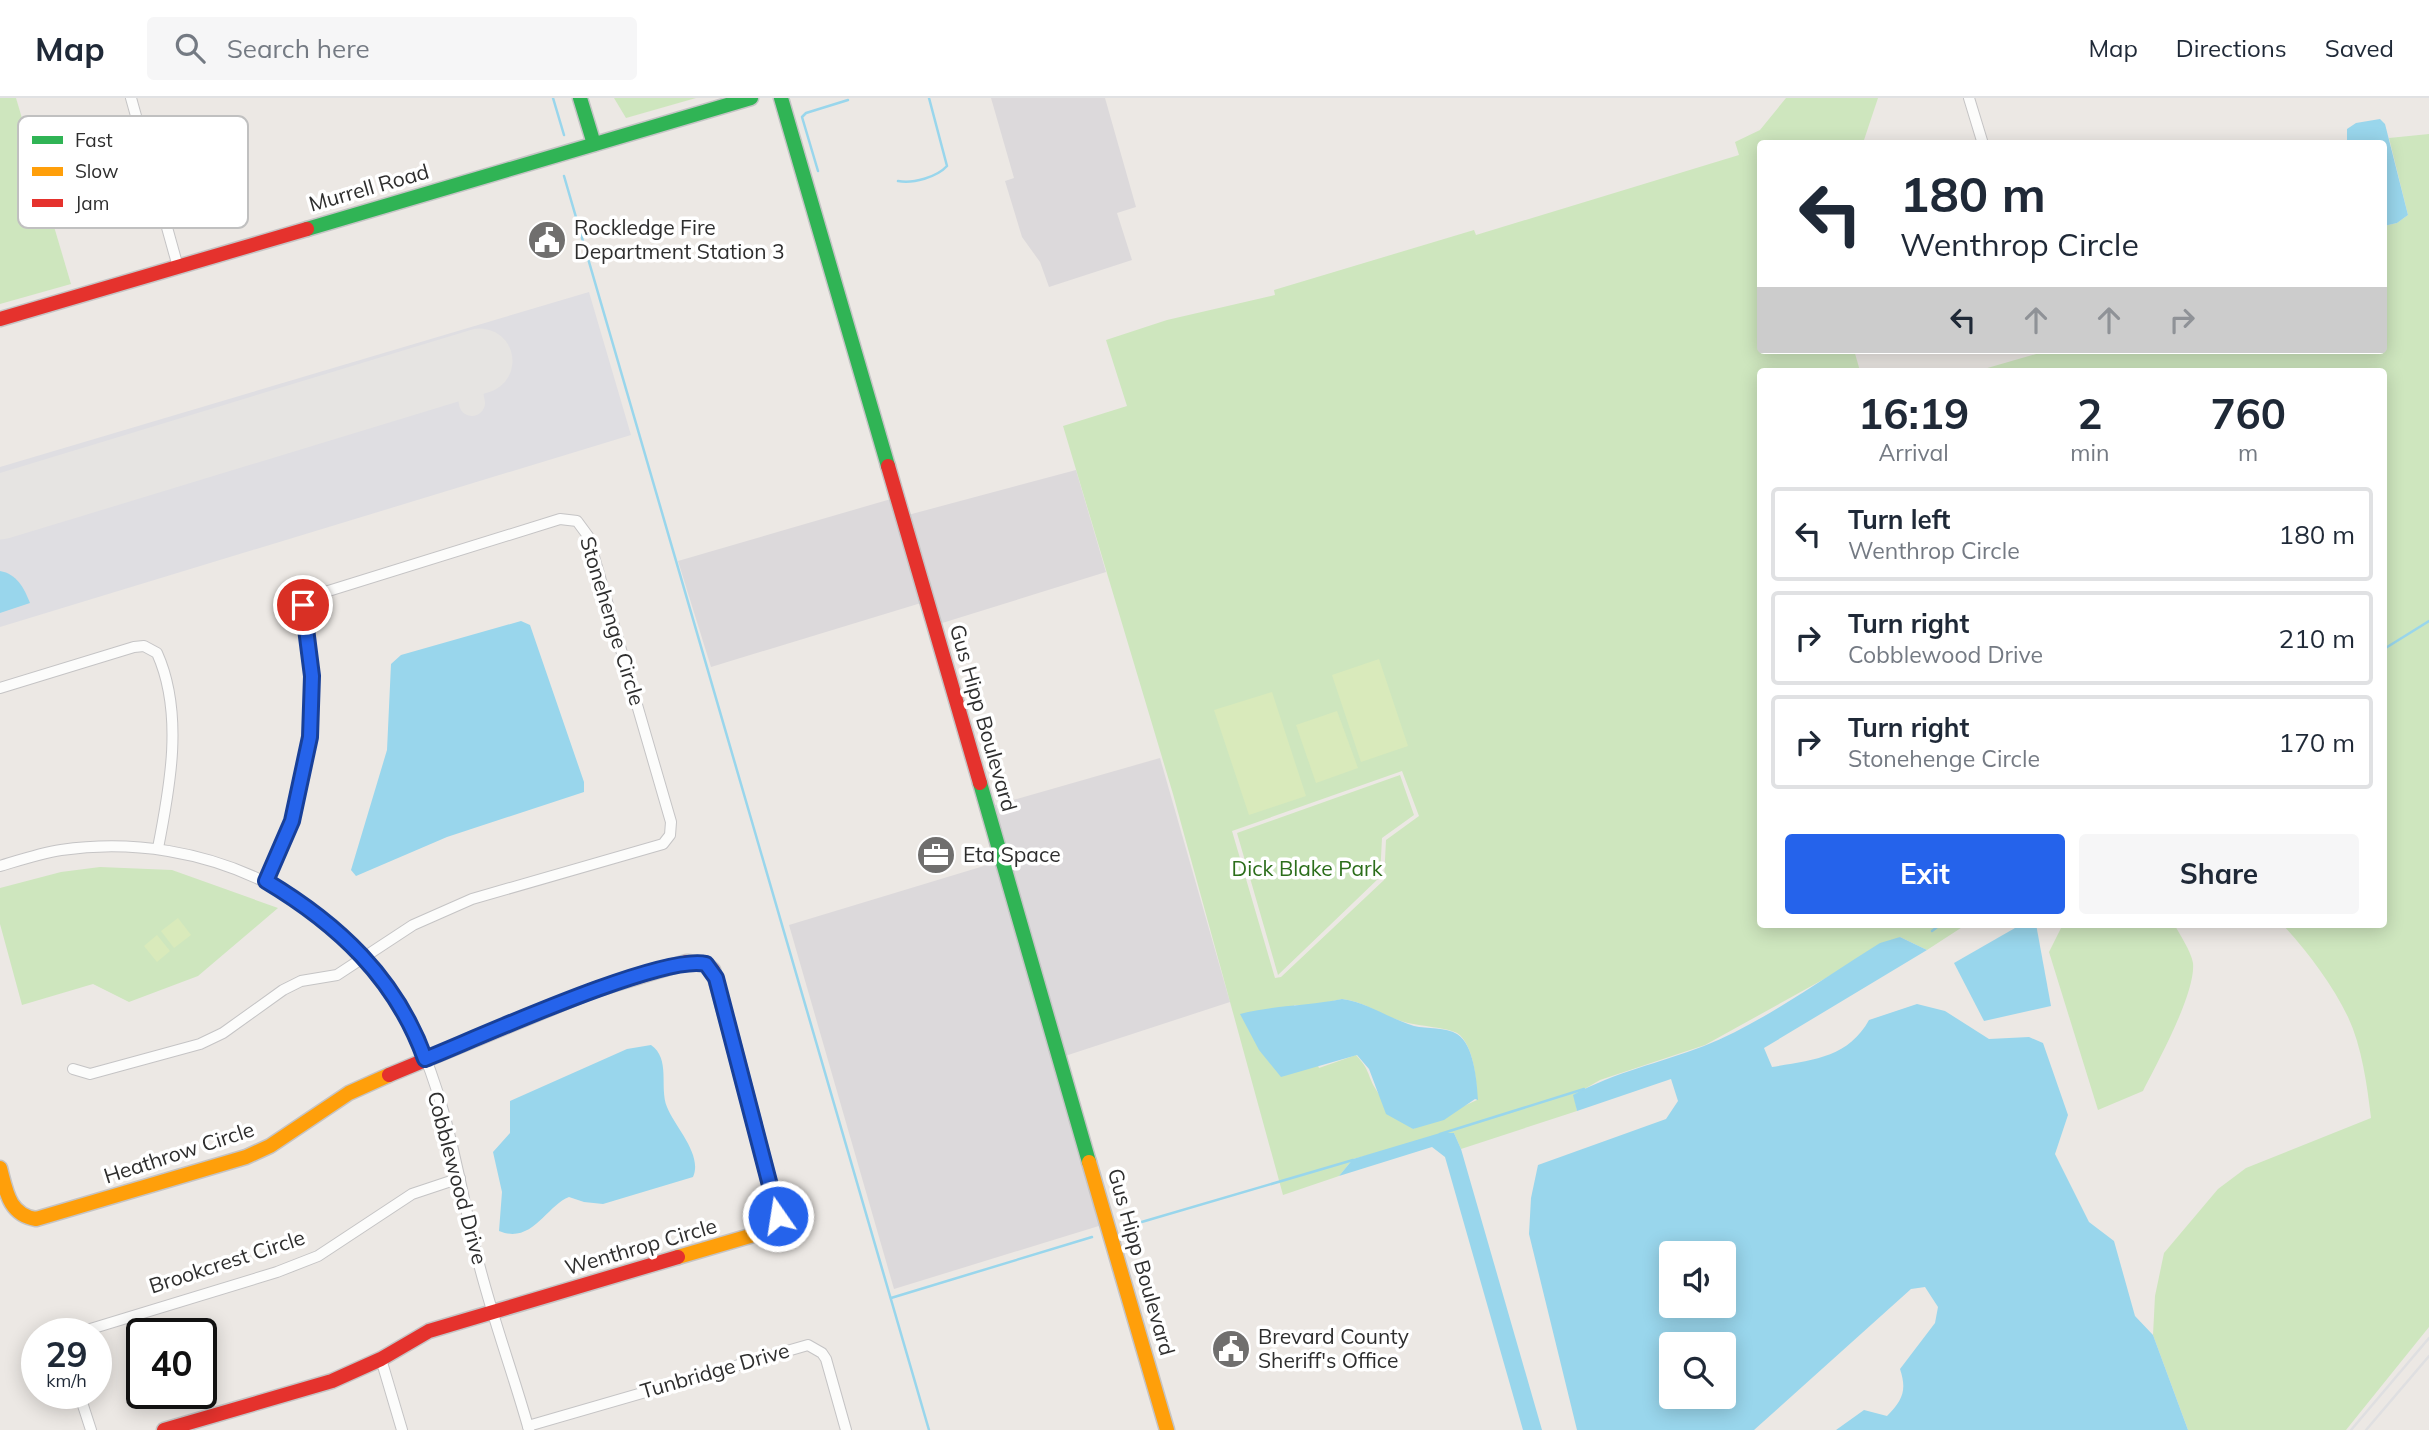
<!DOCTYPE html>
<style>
body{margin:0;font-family:Mulish,sans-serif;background:#f6f6f7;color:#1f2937;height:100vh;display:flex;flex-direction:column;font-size:26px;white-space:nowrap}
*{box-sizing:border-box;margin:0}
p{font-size:23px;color:#747a83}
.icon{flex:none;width:38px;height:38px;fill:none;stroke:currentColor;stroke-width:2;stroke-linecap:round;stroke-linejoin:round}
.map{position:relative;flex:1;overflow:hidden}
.drawer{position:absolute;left:1757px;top:270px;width:630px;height:560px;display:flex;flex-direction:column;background:#fff;border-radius:7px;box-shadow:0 4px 18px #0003}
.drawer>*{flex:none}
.guide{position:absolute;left:1757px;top:42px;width:630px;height:214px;border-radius:7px;box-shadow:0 4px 18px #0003;background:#fff;color:#1f2937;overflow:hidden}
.controls{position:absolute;left:1659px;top:1143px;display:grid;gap:14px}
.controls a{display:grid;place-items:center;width:77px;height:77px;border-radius:7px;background:#fff;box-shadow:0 4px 18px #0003;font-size:35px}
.speed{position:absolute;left:21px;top:1220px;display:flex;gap:14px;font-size:35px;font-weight:700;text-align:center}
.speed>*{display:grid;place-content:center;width:91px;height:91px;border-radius:50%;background:#fff;box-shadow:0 4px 18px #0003;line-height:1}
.speed small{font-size:18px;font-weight:400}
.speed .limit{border:4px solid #111;border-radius:10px;background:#fff;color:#111}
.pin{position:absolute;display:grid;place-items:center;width:60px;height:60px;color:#fff;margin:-30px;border:4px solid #fff;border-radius:50%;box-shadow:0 2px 7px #0007}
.me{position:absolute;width:77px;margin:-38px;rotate:347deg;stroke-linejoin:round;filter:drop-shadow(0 0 5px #0008)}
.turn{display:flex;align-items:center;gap:24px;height:147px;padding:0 28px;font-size:32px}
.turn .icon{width:91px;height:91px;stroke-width:2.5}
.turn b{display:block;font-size:49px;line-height:60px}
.lanes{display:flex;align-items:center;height:66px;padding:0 28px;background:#0003;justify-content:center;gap:35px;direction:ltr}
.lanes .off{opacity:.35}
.eta{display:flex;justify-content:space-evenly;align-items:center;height:119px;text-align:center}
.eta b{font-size:42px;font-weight:700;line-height:49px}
.action{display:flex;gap:14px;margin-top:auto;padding:14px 28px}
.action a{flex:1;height:80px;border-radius:7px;background:#2563eb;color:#fff;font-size:28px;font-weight:700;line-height:80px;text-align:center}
.action a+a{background:#f6f6f7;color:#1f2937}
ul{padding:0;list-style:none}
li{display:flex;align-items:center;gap:21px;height:94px;margin:0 14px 10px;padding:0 14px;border:4px solid #e0e1e3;border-radius:7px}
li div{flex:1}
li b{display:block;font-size:26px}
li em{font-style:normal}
header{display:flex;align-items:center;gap:42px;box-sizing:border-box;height:98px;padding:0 35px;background:#fff;border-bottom:2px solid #e0e1e3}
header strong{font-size:33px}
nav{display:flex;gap:38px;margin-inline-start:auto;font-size:24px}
.search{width:490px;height:63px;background:#f6f6f7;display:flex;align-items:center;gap:18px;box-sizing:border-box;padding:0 24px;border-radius:7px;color:#747a83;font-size:26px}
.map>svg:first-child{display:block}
.industrial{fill:#dcd9db}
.airport{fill:#dfdee2}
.green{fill:#cee6be;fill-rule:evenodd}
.pitch{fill:#d9eabb}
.water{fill:#99d6ec;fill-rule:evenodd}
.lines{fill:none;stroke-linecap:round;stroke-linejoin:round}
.stream{stroke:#99d6ec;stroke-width:2.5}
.taxiway{stroke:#e6e4e2;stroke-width:26}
.runway{stroke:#e6e4e2;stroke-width:65}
.street-casing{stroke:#c5c4c5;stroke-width:12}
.fast-casing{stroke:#c5c4c5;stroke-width:17}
.slow-casing{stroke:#c5c4c5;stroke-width:17}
.jam-casing{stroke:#c5c4c5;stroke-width:17}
.street{stroke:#fcfcfb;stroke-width:10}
.fast{stroke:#30b455;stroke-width:14}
.slow{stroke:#ff9f0a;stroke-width:14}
.jam{stroke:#e5322d;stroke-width:14}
.rail{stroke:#dfdfe1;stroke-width:2.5}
.route-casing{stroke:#184099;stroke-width:18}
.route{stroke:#2563eb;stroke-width:12}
.labels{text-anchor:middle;stroke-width:7;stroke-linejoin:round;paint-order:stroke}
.street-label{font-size:21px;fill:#2e2e2e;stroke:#fff}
.poi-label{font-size:21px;fill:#2e2e2e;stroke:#fff;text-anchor:start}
.park-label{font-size:21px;fill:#2c6e1b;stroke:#fff}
.key{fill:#fff;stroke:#c0c0c0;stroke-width:2}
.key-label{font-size:19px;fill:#2e2e2e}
</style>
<header>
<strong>Map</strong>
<div class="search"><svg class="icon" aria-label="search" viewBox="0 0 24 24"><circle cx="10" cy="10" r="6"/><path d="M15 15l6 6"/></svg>Search here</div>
<nav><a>Map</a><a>Directions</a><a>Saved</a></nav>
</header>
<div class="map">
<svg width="2429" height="1332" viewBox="0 0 2429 1332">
<rect width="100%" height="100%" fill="#ece8e4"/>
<!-- industrial -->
<g class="industrial">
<path d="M 991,0 L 1105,0 L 1136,109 L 1117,115 L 1132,162 L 1049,189 L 1040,164 L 1022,139 L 1005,83 L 1014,80 Z"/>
<path d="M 1076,372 L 1106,474 L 939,526 L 908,417 Z"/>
<path d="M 891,401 L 921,505 L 711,569 L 678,463 Z"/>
<path d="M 1160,660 L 1230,904 L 1065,958 L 992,708 Z"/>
<path d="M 997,764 L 1102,1127 L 894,1191 L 789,827 Z"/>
</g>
<!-- airport -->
<path class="airport" d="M 589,194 L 631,337 L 0,529 L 0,369 Z"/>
<!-- green -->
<g class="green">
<path d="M 0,0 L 16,0 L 71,186 L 0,206 Z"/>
<path d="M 614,0 L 696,0 L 626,20 Z"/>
<path d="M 1786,0 L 1878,0 L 1863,45 L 1760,46 L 1760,252 L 1854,252 L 1860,273 L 1760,273 L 1760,826 L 1967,826 L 1927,852 L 1900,839 L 1705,947 L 1600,982 L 1574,997 L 1577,1013 L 1461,1051 L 1454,1035 L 1353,1061 L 1339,1078 L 1283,1097 L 1173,696 L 1063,328 L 1127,308 L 1106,242 L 1167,222 L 1275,197 L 1274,192 L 1474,132 L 1476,137 L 1739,57 L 1735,44 L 1760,32 ZM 1402,673 L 1419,718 L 1386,742 L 1384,782 L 1281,879 L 1275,880 L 1232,733 ZM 1342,901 C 1369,905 1375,915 1398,922 C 1413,928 1446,929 1457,935 C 1474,946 1477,984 1477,1002 L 1413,1031 C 1397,1020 1385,1007 1375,990 C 1367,976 1370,972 1356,957 L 1319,970 L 1294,907 L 1309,908 Z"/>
<path d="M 2429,36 L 2429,1229 L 2346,1332 L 2188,1332 L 2153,1237 L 2155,1198 L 2164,1155 L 2218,1091 L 2246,1070 L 2371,1020 C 2367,987 2362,949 2348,919 C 2332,886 2307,853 2282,826 L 2384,826 L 2384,273 L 1977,273 L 2050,252 L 2384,252 L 2384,128 L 2397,125 L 2408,117 L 2389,40 Z"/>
<path d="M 1400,677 L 1414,717 L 1382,740 L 1380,779 L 1278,877 L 1237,735 Z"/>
<path d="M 100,769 L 172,772 L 278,810 L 198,878 L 129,904 L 93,886 L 22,907 L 0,826 L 0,790 L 61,774 Z"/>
<path d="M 2063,826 L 2174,826 C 2180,837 2191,853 2193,865 C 2196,895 2157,965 2143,993 L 2098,1012 L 2049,854 Z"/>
</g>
<!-- pitch -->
<g class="pitch">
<path d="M 1379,561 L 1408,648 L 1361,664 L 1332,577 Z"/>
<path d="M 1272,594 L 1306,698 L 1249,717 L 1214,612 Z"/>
<path d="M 1337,613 L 1358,670 L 1316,685 L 1296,627 Z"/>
<path d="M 178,820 L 191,837 L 174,850 L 161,833 Z"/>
<path d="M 157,837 L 170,853 L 157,864 L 144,848 Z"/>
</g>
<!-- water -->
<g class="water">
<path d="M 2380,21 L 2385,26 L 2408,117 L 2397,125 L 2384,128 L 2384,46 L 2347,45 L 2347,31 L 2356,25 Z"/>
<path d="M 0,473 C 17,476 24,490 30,505 L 0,515 Z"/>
<path d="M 521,523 L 530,527 L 584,684 L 584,694 L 447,739 L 356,778 L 351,772 L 387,652 L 391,566 L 401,557 Z"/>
<path d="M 2022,826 L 2036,826 L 2051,908 L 1984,923 L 1954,865 Z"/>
<path d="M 1900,839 L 1927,852 L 1764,950 L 1772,969 C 1812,962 1848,960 1869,922 L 1917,906 L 1945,913 L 1989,941 L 2029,939 L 2043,945 L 2068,1017 L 2055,1056 L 2089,1124 L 2114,1143 L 2135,1218 L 2153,1237 L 2188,1332 L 1836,1332 L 1864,1312 L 1887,1318 C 1903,1302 1907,1292 1900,1271 L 1935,1225 L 1938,1209 L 1925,1189 L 1911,1191 L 1754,1332 L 1577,1332 L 1529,1136 L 1531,1100 L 1538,1067 L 1666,1021 L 1678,1003 L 1671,981 L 1577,1013 L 1573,997 C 1615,974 1660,965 1704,948 C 1766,923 1823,880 1880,845 ZM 1724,1155 L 1724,1208 L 1671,1208 L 1671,1155 ZM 1724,1246 L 1724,1298 L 1671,1298 L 1671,1246 Z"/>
<path d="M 1342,901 C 1369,905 1388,920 1414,928 C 1427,931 1446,929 1457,936 C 1474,946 1477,984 1478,1002 L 1475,1001 L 1444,1022 L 1413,1031 L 1386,1016 L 1369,971 L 1357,957 L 1281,979 L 1259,952 L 1240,916 C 1275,907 1308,908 1342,901 Z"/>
<path d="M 651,947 C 671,961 659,989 667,1009 C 675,1029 703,1057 693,1079 L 603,1106 L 584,1104 L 569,1099 C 547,1107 532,1147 499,1133 L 502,1094 L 493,1054 L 510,1035 L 510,1003 L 627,951 Z"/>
<path d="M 1440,1035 L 1454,1035 L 1461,1051 L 1542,1332 L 1523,1332 L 1445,1059 L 1432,1049 L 1339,1078 L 1353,1061 Z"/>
</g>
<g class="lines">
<!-- stream -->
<g class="stream">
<path d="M 553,0 L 564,37"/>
<path d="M 818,73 L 802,19 L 806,15 L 848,2"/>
<path d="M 564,78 L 929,1332"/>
<path d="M 898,83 C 913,86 937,79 947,68 L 929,0"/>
<path d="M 2384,551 L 2429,523"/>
<path d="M 1932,833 L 1941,826"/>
<path d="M 1440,1036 L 1584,991"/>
<path d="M 1128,1128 L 1353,1062"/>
<path d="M 891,1200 L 1092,1139"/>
</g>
<!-- taxiway -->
<path class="taxiway" d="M 465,268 L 472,305"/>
<!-- runway -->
<path class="runway" d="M 0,409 L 480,263"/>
<defs>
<g id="street">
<path d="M 131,0 L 178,169"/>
<path d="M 1969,0 L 1983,46"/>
<path d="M 0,590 L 134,549 L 144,548 L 157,555 C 184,615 170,689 158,750"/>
<path d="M 0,768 C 20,762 41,755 61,752 C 206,731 352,802 415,936 C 447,1003 458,1079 475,1150 C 489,1211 512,1271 529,1332"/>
<path d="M 73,971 L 90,976 L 200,946 L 223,935 L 283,892 L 301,883 L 337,877 L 413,827 L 472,801 L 663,746 L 670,737 L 671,724 L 588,438 L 577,423 L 560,421 L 309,499 L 303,507 L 312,578 L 310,639 L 292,723 L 266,783"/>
<path d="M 74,1236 L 277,1174 L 318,1158 L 412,1096 L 460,1080"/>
<path d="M 381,1261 L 402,1332"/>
<path d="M 79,1295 L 91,1332"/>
<path d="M 528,1328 L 808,1247 L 822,1255 L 826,1261 L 846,1332"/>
</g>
<g id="fast">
<path d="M 580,0 L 594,46"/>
<path d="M 781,0 L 888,368"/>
<path d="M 307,131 L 751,0"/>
<path d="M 980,685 L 1089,1064"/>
</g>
<g id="slow">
<path d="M 1089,1064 L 1167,1332"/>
<path d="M 0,1070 C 6,1093 9,1117 36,1121 L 246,1059 L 270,1048 L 349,995 L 389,977"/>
<path d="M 678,1159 L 767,1133 L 778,1118 L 732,941"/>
</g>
<g id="jam">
<path d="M 0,221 L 307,131"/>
<path d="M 888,368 L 980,685"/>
<path d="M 389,977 L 594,892 L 687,864 L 706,866 L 713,872 L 732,941"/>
<path d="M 164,1332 L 332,1283 L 381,1261 L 429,1233 L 678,1159"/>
</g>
</defs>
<!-- street casing -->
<use href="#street" class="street-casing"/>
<!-- fast casing -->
<use href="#fast" class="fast-casing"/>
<!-- slow casing -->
<use href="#slow" class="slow-casing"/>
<!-- jam casing -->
<use href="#jam" class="jam-casing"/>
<!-- street -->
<use href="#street" class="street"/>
<!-- fast -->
<use href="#fast" class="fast"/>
<!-- slow -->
<use href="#slow" class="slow"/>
<!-- jam -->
<use href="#jam" class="jam"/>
<!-- rail -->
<g class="rail">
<path d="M 2351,1332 L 2429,1240"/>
<path d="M 2366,1332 L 2429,1258"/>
</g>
</g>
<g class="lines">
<defs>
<path id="route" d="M 303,507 L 312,578 L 310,639 L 292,723 L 266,783 C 338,826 396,880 425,961 C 475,941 663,855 706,866 L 716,880 L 778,1118"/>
</defs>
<!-- route casing -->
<use href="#route" class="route-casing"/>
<!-- route -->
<use href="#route" class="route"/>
</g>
<!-- icons -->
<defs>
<symbol id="civic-disc" viewBox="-11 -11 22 22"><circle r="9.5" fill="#706f6e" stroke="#fff"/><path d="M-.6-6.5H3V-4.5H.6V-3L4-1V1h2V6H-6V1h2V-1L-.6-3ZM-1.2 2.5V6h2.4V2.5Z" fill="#fff"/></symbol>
<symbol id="office-disc" viewBox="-11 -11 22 22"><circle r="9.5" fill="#706f6e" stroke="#fff"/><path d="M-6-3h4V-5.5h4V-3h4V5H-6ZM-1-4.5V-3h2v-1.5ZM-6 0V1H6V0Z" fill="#fff"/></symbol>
</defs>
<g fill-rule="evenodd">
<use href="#civic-disc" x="525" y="120" width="44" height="44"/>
<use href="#office-disc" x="914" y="735" width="44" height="44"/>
<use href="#civic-disc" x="1209" y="1229" width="44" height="44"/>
</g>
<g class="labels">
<!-- street labels -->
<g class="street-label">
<text transform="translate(369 90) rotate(-16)" y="7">Murrell Road</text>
<text transform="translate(612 523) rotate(73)" y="7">Stonehenge Circle</text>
<text transform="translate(983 620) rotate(74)" y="7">Gus Hipp Boulevard</text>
<text transform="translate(179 1055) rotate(-18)" y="7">Heathrow Circle</text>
<text transform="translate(457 1080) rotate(75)" y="7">Cobblewood Drive</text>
<text transform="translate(641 1149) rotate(-16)" y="7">Wenthrop Circle</text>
<text transform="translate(227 1164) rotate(-18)" y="7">Brookcrest Circle</text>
<text transform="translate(1141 1164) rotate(74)" y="7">Gus Hipp Boulevard</text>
<text transform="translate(715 1273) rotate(-16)" y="7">Tunbridge Drive</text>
</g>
<!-- poi labels -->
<g class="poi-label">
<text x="574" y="137">Rockledge Fire<tspan x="574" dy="24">Department Station 3</tspan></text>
<text x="963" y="764">Eta Space</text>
<text x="1258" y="1246">Brevard County<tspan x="1258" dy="24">Sheriff's Office</tspan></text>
</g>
<!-- park labels -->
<g class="park-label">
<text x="1307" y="778">Dick Blake Park</text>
</g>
</g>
<!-- legend -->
<rect x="18" y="18" width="230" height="112" rx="10" class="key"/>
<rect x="32" y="38" width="31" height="8" fill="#30b455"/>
<rect x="32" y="69" width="31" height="9" fill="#ff9f0a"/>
<rect x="32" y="101" width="31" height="8" fill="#e5322d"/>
<g class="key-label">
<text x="75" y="49">Fast</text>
<text x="75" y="80">Slow</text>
<text x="75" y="112">Jam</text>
</g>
</svg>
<div class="controls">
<a><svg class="icon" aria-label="sound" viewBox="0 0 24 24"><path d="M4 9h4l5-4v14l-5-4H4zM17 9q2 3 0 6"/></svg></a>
<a><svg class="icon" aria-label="search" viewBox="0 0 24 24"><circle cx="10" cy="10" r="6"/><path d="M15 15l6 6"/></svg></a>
</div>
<div class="speed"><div>29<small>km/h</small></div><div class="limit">40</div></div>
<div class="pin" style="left:303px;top:507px;background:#d93025"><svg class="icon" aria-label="arrive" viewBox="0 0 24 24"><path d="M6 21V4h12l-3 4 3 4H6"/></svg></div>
<svg class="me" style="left:778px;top:1118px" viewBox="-20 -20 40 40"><circle r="17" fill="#2563eb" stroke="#fff" stroke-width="3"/><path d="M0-11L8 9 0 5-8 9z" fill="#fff"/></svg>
<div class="guide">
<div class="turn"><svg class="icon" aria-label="left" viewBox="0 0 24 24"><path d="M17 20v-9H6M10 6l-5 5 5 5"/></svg><div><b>180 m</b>Wenthrop Circle</div></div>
<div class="lanes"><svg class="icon" aria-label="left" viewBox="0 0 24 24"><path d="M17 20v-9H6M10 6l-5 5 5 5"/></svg><svg class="icon off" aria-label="ahead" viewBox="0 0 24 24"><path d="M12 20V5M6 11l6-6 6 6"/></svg><svg class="icon off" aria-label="ahead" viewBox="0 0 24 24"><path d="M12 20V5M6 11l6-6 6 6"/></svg><svg class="icon off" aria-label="right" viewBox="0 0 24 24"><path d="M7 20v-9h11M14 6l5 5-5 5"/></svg></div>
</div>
<section class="drawer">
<div class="eta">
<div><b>16:19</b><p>Arrival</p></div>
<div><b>2</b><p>min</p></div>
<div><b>760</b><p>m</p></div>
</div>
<ul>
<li><svg class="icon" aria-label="left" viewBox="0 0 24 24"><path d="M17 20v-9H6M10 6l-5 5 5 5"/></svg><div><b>Turn left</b><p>Wenthrop Circle</p></div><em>180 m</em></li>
<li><svg class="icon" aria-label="right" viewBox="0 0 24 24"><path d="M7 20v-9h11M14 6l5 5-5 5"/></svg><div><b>Turn right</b><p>Cobblewood Drive</p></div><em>210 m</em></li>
<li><svg class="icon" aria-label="right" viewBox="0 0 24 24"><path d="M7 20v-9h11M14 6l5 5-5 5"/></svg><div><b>Turn right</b><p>Stonehenge Circle</p></div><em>170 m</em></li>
</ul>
<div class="action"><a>Exit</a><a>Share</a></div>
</section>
</div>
